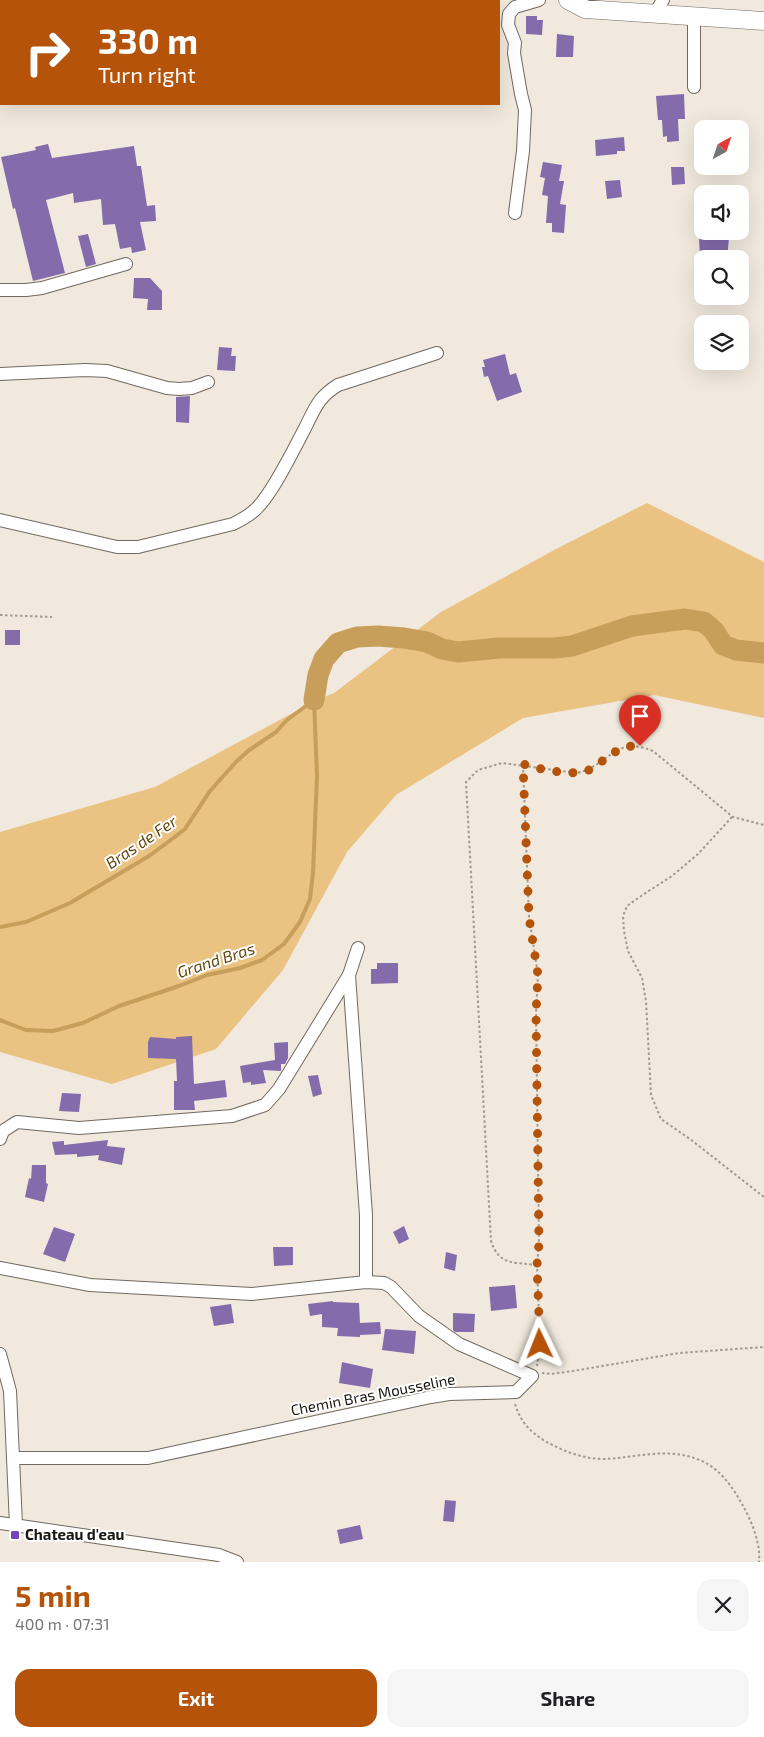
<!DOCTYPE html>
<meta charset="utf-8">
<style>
body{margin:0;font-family:"Exo 2",sans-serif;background:#f6f6f6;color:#202124;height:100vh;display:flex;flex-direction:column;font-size:19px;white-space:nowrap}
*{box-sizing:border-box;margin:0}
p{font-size:16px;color:#757577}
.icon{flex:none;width:28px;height:28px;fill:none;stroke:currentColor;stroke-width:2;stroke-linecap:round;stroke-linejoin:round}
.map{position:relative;height:1562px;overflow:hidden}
.side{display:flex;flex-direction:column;background:#fff;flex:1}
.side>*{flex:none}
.hud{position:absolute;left:0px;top:0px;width:500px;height:105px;box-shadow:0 5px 20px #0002;background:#b45309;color:#fff;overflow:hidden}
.needle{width:32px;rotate:40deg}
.controls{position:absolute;left:694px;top:120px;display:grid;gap:10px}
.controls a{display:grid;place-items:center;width:55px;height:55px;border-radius:10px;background:#fff;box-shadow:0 5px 20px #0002;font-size:25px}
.pin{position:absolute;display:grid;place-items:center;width:42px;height:42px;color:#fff;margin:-51px -21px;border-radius:50% 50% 50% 0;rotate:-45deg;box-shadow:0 0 5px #0007}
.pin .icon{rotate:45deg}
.me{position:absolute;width:55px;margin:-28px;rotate:358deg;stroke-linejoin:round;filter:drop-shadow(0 0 4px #0008)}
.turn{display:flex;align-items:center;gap:18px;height:105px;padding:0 15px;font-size:22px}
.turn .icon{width:65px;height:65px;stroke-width:2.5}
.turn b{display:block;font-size:35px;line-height:42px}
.round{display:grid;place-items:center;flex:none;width:52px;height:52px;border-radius:15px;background:#f6f6f6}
.headline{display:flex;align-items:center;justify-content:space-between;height:85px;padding:0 15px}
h1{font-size:30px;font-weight:700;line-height:38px;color:#b45309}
.cta{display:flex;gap:10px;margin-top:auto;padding:10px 15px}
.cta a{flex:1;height:58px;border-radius:15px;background:#b45309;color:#fff;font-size:20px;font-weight:700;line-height:58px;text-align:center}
.cta a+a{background:#f6f6f6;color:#202124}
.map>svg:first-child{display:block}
.green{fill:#eac282}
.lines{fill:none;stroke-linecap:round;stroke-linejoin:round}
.stream{stroke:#c79e5a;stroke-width:4}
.river{stroke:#c79e5a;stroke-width:21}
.building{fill:#836bac}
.street-casing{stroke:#70695f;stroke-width:14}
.secondary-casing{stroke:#70695f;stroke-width:19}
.path{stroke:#9f9990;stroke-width:2;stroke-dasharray:2.5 2.5;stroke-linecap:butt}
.street{stroke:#fff;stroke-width:12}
.secondary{stroke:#fff;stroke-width:18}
.route{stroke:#b45309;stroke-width:9;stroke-dasharray:0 16.2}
.poi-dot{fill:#7743bb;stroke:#fff;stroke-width:2}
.labels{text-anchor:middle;stroke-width:4;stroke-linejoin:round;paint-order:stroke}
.street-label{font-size:15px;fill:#1a1713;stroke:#fff}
.poi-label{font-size:15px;font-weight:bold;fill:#1a1713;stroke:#fff;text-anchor:start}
.water-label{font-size:16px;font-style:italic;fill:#61450e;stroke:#fff}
</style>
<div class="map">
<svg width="764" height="1562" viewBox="0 0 764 1562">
<rect width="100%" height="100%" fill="#f1e9dd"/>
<!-- green -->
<path class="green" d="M 647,503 L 764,562 L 764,718 L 654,695 L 523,718 L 396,795 L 347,852 L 283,970 L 216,1049 L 112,1084 L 0,1052 L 0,832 L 155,787 L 315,701 L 334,693 L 441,612 L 556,549 Z"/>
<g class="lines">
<!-- stream -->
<g class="stream">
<path d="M 0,927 L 26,922 L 70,903 L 149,856 L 168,842 L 185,829 L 210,791 L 236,762 L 248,751 L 276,732 L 287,720 L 314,700"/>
<path d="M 0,1020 L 26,1030 L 53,1031 L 83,1023 L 119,1006 L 179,986 L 207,975 L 240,968 L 262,960 L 284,944 L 300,922 L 310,899 L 313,873 L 317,776 L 314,700"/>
</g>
<!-- river -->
<path class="river" d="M 314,700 L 318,675 L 324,659 L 338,643 L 357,637 L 378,636 L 404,638 L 427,642 L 442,649 L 458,652 L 499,648 L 555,648 L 572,646 L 632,626 L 685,619 L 704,622 L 714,631 L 723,645 L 736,650 L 764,653"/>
</g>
<!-- building -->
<g class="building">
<path d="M 526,16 L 537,16 L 537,20 L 543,20 L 542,35 L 526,34 Z"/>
<path d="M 557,34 L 574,36 L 573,57 L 556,57 Z"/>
<path d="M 684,94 L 685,119 L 678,119 L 679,141 L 667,142 L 667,136 L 663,137 L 662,120 L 658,120 L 656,96 Z"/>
<path d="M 624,137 L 625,151 L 617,151 L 617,154 L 596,156 L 595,140 Z"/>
<path d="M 48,144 L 52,158 L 134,146 L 137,166 L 141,166 L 147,206 L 155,205 L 156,221 L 140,222 L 146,250 L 132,253 L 131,247 L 120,249 L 115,224 L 103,225 L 101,199 L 74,203 L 73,193 L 46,200 L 65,273 L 33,281 L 15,208 L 13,209 L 1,157 L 36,150 L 35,147 Z"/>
<path d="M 543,162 L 562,165 L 559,181 L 564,181 L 560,204 L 566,205 L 564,233 L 552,232 L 552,223 L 546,223 L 548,196 L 542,195 L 545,178 L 540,177 Z"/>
<path d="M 671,167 L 684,167 L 685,184 L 672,185 Z"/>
<path d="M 620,180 L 622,197 L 607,199 L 605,181 Z"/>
<path d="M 88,234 L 96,264 L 86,267 L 78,236 Z"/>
<path d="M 699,237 L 729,238 L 727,259 L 700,259 Z"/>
<path d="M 134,278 L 150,278 L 162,291 L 162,310 L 147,310 L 148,299 L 133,298 Z"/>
<path d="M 219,347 L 232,348 L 231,356 L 236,356 L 235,371 L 217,370 Z"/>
<path d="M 505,354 L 510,375 L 516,373 L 522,392 L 497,401 L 488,376 L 484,377 L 482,367 L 485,367 L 483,360 Z"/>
<path d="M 190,396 L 189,423 L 176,422 L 176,397 Z"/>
<rect x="5" y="630" width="15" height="15"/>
<path d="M 377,963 L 398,963 L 398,983 L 371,984 L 371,969 L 377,969 Z"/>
<path d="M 192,1036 L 194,1084 L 225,1080 L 227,1097 L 194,1101 L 195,1110 L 174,1110 L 174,1081 L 177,1081 L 176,1059 L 148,1058 L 148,1042 L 150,1037 L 176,1039 L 176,1037 Z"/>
<path d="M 288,1042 L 288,1058 L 285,1064 L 281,1064 L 281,1071 L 263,1070 L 266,1083 L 251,1085 L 251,1082 L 243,1083 L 240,1066 L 275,1060 L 274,1043 Z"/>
<path d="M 318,1075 L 322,1094 L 313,1097 L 308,1076 Z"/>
<path d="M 62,1093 L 81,1094 L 79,1112 L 59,1111 Z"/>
<path d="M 108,1140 L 107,1146 L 125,1148 L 122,1165 L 98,1160 L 99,1155 L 77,1157 L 77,1154 L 55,1155 L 52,1142 L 64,1141 L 64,1145 Z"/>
<path d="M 32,1165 L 46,1165 L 46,1183 L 48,1184 L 44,1202 L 25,1197 L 29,1178 L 31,1179 Z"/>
<path d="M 404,1226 L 409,1239 L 399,1244 L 393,1232 Z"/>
<path d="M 54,1227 L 75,1234 L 65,1262 L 43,1254 Z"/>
<path d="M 273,1247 L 293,1247 L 293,1265 L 274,1266 Z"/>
<path d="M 446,1252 L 457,1255 L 455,1271 L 444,1268 Z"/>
<path d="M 515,1285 L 517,1308 L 491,1311 L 489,1287 Z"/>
<path d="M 333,1301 L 333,1302 L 359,1303 L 360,1323 L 380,1322 L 381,1334 L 360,1335 L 360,1337 L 337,1336 L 338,1328 L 322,1327 L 322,1314 L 310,1316 L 308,1304 Z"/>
<path d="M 231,1304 L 234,1323 L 214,1326 L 210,1307 Z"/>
<path d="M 453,1313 L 475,1314 L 474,1332 L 455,1332 L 453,1330 Z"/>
<path d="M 385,1329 L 416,1331 L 414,1354 L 382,1350 Z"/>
<path d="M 342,1362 L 373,1369 L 370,1388 L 339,1383 Z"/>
<path d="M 445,1500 L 456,1501 L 454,1522 L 443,1521 Z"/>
<path d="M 360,1525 L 363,1539 L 340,1544 L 337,1530 Z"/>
</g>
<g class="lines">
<defs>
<g id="street">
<path d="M 655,13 L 663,0"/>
<path d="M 694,87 L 694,16"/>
<path d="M 515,213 L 523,151 L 525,110 L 521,94 L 516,65 L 514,53 L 515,43 L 508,25 L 509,14 L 515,7 L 539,0"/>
<path d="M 0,290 L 26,290 L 42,288 L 126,264"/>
<path d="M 0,374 L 85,370 L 107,371 L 167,388 L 179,389 L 192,388 L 208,382"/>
<path d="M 0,520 L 117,547 L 138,547 L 233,524 C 241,520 249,516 256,509 C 272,494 293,451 304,430 C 315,409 317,398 338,385 L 437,353"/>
<path d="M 358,948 L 349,975 L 366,1215 L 366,1282"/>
<path d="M 0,1139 L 3,1131 L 17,1122 L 79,1128 L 232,1116 L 265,1105 L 279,1089 L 349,975"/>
<path d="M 0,1268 L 90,1285 L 252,1294 L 366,1282 L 384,1283 L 391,1287 L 419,1316 L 459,1344 L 532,1376 L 516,1392 L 449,1394 L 431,1397 L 148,1458 L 13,1458"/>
<path d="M 0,1354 L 10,1391 L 16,1525"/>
<path d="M 0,1523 L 219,1555 L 237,1562"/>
</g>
<path id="secondary" d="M 568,0 L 585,9 L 764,21"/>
</defs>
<!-- street casing -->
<use href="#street" class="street-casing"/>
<!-- secondary casing -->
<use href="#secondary" class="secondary-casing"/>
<!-- path -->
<g class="path">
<path d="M 0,615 L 52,617"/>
<path d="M 523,765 L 529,917 L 538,975 L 536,1013 L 539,1244 L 537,1265 L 540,1344 L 537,1366"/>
<path d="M 732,817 L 698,854 L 672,876 L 641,896 L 627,906 L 623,916 L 624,931 L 628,951 L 642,978 L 646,1001 L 651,1095 L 661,1119 L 690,1139 L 764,1197"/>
<path d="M 537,1265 C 514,1262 499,1266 491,1241 L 466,782 L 478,770 L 502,763 L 577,773 C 610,765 614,735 653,751 L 733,817 L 764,825"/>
<path d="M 542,1373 L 551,1374 L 573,1371 L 679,1353 L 764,1347"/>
<path d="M 515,1404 C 520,1421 530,1432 545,1441 C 563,1451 583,1459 603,1459 C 635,1458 666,1447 697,1459 C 718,1466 732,1486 742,1504 C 751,1520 761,1543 759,1562"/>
</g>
<!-- street -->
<use href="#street" class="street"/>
<!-- secondary -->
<use href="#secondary" class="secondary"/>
</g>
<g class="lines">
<!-- route -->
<path class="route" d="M 540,1344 L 537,1265 L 539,1244 L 536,1013 L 538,975 L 529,917 L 523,764 C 538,769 574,777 589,770 C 607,760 617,744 640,746"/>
</g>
<!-- markers -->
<rect class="poi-dot" x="10" y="1530" width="10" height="10" rx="2.5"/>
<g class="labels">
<!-- street labels -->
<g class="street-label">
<text transform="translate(373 1395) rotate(-11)" y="5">Chemin Bras Mousseline</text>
</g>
<!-- poi labels -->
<g class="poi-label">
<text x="25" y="1540">Chateau d'eau</text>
</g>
<!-- water labels -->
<g class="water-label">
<text transform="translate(141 842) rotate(-34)" y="6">Bras de Fer</text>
<text transform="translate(216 960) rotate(-18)" y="6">Grand Bras</text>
</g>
</g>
</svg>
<div class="controls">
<a><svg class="needle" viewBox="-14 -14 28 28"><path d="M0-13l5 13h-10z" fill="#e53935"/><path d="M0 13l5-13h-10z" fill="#757577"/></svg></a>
<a><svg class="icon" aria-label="sound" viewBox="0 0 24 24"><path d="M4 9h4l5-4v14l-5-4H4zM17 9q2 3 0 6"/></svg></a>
<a><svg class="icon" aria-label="search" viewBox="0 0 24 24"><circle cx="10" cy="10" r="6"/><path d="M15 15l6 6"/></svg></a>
<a><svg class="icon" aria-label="layers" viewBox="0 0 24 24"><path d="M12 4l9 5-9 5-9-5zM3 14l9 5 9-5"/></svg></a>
</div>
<div class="pin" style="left:640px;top:746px;background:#d93025"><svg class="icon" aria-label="arrive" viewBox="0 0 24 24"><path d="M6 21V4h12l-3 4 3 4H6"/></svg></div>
<svg class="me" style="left:540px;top:1344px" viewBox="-20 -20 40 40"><path d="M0-17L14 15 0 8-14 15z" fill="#b45309" stroke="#fff" stroke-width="4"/></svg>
<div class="hud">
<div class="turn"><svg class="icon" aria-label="right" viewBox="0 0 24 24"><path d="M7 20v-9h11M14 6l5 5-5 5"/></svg><div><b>330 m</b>Turn right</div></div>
</div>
</div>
<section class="side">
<div class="headline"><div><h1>5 min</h1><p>400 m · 07:31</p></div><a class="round"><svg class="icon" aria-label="close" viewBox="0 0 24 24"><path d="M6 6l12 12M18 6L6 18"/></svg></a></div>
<div class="cta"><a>Exit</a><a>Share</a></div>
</section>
